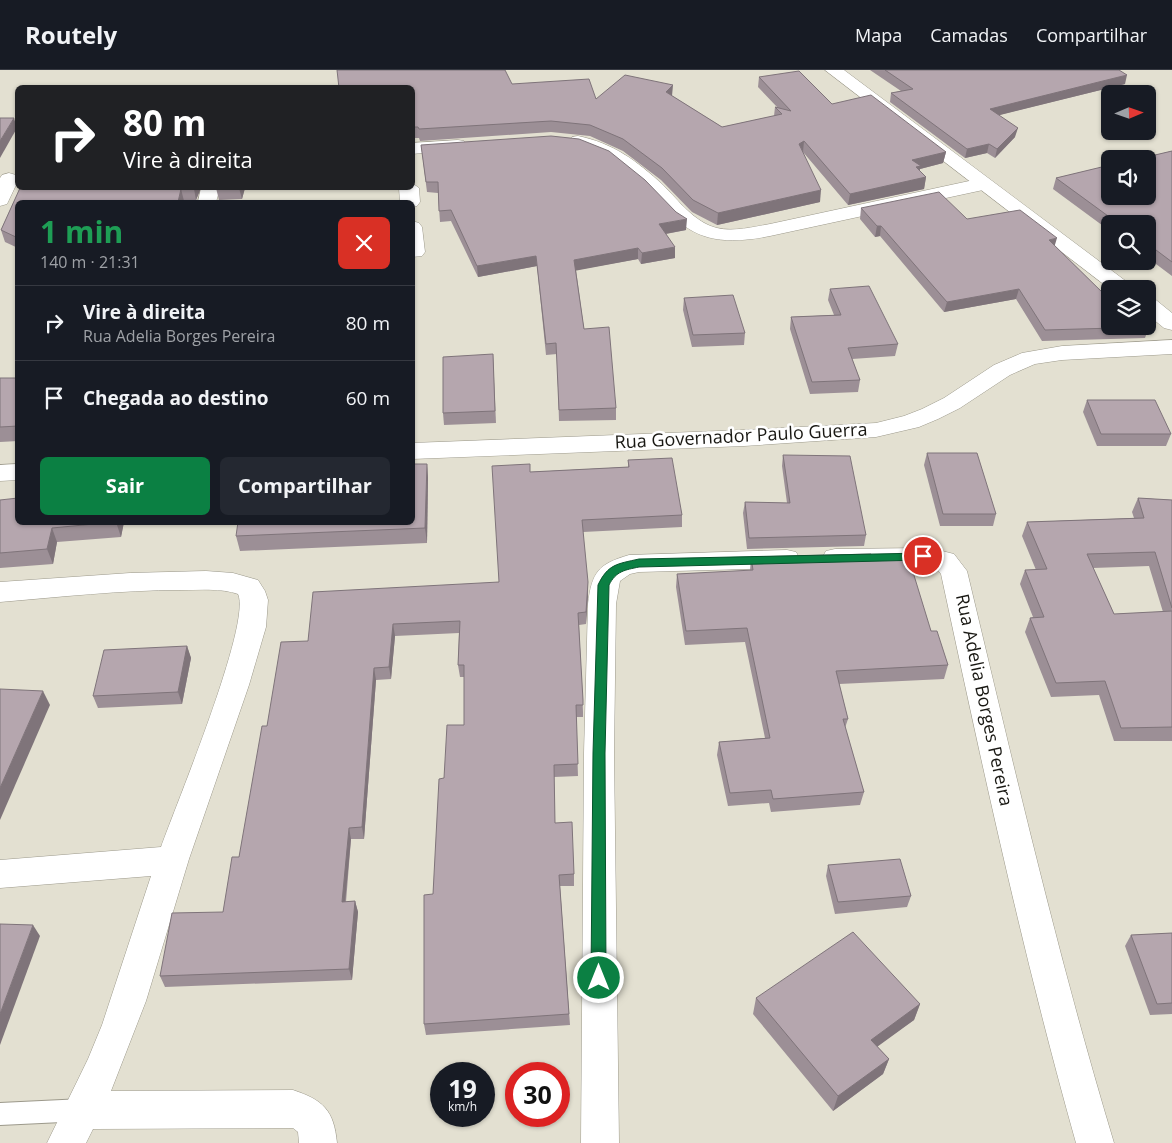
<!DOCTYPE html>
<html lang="pt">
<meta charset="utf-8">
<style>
body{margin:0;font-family:"Open Sans",sans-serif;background:#242831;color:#f1f3f6;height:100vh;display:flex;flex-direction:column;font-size:19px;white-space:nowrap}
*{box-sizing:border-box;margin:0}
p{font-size:16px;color:#9ea1a6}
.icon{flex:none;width:28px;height:28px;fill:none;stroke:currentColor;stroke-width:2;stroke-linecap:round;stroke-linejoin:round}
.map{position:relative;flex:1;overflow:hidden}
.details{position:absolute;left:15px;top:130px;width:400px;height:325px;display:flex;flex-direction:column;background:#171b24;border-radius:8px;box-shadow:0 1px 4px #0004}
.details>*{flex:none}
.guide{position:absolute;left:15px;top:15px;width:400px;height:105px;border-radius:8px;box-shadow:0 1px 4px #0004;background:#202124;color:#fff;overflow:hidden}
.needle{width:32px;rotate:88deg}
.buttons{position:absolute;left:1101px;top:15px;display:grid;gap:10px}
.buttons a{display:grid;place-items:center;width:55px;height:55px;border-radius:8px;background:#171b24;box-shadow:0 1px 4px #0004;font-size:25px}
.speed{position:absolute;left:430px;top:992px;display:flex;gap:10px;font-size:25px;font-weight:700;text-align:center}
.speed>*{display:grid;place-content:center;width:65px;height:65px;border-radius:50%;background:#171b24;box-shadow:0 1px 4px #0004;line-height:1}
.speed small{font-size:12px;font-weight:400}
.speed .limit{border:8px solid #d22;background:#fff;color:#111}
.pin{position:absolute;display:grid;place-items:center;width:42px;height:42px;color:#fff;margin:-21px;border:2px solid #fff;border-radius:50%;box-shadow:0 1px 5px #0007}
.me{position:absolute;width:55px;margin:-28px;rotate:0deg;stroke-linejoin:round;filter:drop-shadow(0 0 4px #0008)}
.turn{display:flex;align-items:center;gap:18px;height:105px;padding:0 25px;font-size:22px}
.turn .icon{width:65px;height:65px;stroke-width:2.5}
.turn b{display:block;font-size:35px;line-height:42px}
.round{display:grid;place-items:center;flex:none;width:52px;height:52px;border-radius:8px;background:#242831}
.summary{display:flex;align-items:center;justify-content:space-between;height:85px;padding:0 25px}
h1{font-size:30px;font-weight:700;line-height:38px;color:#1e9e55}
.button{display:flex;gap:10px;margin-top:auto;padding:10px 25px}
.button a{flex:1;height:58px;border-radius:8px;background:#0b8043;color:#fff;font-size:20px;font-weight:700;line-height:58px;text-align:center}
.button a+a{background:#242831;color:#f1f3f6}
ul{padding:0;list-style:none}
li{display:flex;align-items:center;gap:15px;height:75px;padding:0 25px;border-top:1px solid #363941}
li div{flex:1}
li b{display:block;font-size:19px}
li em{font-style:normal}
header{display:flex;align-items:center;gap:30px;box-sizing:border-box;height:70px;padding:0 25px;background:#171b24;border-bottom:1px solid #363941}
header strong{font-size:24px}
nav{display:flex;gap:28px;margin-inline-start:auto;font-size:18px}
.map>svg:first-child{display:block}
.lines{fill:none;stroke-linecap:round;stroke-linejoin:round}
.service-casing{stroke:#9c998b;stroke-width:2}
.minor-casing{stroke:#9c998b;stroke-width:1}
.secondary-casing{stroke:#9c998b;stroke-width:1}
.service{fill:#fff;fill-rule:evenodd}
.minor{fill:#fff;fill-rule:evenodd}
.secondary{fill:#fff;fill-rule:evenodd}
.wall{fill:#9c8f96;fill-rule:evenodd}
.shaded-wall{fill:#7f747a}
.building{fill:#b5a6ae;stroke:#7f747a}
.route{fill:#0b8043;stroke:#07532c}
.labels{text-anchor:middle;stroke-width:5;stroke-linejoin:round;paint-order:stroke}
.street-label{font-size:18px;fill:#191813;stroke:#fff}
</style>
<header>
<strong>Routely</strong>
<nav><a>Mapa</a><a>Camadas</a><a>Compartilhar</a></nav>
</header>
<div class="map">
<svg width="1172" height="1073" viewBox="0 0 1172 1073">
<rect width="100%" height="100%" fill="#e3e0d1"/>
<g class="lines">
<defs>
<path id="service" d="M 83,1029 L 91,1032 L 94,1040 L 91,1048 L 83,1051 L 0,1055 L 0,1033 Z"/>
<g id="minor">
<path d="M 578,66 C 613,73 637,91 663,115 C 678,130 695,153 717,158 C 734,162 753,157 770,154 L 983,108 L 990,110 L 992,114 L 990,118 L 983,120 L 770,166 C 676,185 678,137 613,92 C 604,86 571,75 569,71 L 572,67 Z"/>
<path d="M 458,70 L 464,71 L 467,75 L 464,79 L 412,84 L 412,73 Z"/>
<path d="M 9,103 L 16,105 L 18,111 L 7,134 L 0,136 L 0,108 L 2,105 Z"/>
<path d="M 412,113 L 419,118 L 420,132 L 417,136 L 412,137 L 412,132 L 400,132 L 399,118 L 412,118 Z"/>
<path d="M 201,118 L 220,118 L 216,132 L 198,132 Z"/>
<path d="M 412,151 L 419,153 L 422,157 L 425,182 L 422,186 L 412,187 Z"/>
<path d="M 1172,270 L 1172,284 L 1062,290 L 1035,294 L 1010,305 L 960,338 L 938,349 L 919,357 L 876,367 L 744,376 L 412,389 L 412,373 L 744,360 L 876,353 L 904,346 L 922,339 L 944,328 L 994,295 L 1022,283 L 1062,276 Z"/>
<path d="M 18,394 L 18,410 L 0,411 L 0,395 Z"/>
<path d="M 930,478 L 954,484 L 967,501 C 1013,693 1057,884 1114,1073 L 1076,1073 C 1023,885 982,695 941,504 L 936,498 L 930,496 L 835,497 L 826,495 L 822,488 L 826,481 L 835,479 Z"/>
<path d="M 787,480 L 796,482 L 800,489 L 796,496 L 787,498 L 639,502 L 630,504 L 620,511 L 616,534 L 614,683 L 619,1073 L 581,1073 L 584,683 L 588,534 C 592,502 598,494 629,485 Z"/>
<path d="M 206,501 L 233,503 L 258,510 L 265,521 L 268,530 L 266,557 L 249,615 L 189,789 L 146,931 L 111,1021 L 293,1020 C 323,1030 334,1040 337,1073 L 299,1073 L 298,1062 L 293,1058 L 93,1059 L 86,1073 L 47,1073 L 88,989 L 102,955 L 151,806 L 0,818 L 0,790 L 161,777 C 175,737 252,553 238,524 C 221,518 200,520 181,520 C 121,520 60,527 0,532 L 0,512 L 130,503 Z"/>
</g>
<g id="secondary">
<path d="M 825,0 L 844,0 L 1131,215 L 1134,219 L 1110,219 Z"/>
<path d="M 1148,229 L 1156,230 L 1172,243 L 1172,260 L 1164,258 L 1148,245 Z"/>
</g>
</defs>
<!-- service casing -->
<use href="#service" class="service-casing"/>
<!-- minor casing -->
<use href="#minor" class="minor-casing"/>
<!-- secondary casing -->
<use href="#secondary" class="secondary-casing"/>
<!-- service -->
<use href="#service" class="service"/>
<!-- minor -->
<use href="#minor" class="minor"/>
<!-- secondary -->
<use href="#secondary" class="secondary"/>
</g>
<!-- wall -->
<g class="wall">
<path d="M 870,0 L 1119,0 L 1125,14 L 999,45 L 1015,67 L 995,88 L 987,83 L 965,88 L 890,32 L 891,23 L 901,21 Z"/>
<path d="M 759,7 L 832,34 L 946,82 L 943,93 L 920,99 L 920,101 L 926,107 L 924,119 L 848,135 L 803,82 L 820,132 L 717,155 L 692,142 L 661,110 L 623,81 L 590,66 L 551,62 L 420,71 L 419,68 L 412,68 L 412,18 L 512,14 L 596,29 L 672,26 L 722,57 L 774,46 L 775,37 L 777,37 L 758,17 Z"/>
<path d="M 421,75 L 686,160 L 666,164 L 675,188 L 641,194 L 638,189 L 576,200 L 584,259 L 616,338 L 616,350 L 559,351 L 557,284 L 546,285 L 537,196 L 478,207 L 451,151 L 440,152 L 438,123 L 427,122 Z"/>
<path d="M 1172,81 L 1172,206 L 1148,188 L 1148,154 L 1110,154 L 1110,161 L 1053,119 L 1056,108 Z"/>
<path d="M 20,118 L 201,118 L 196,130 L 18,132 L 18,178 L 5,172 L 1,160 Z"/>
<path d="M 216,118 L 245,118 L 242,129 L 219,130 Z"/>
<path d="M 861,138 L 967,149 L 1055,176 L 1106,226 L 1149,257 L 1145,268 L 1042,271 L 1016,229 L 944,242 L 880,166 L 875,167 L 860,149 Z"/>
<path d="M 830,219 L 898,274 L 895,286 L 852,289 L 860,310 L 858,322 L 810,324 L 790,259 L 791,247 L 834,245 L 828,230 Z"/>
<path d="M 684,228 L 745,263 L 744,275 L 692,277 L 683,240 Z"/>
<path d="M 493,284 L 496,353 L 444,355 L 443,343 Z"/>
<path d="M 0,308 L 18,308 L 18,371 L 0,372 Z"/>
<path d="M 1087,330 L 1171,364 L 1166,376 L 1097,376 L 1083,342 Z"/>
<path d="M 927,383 L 996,444 L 993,456 L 940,456 L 924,395 Z"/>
<path d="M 783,385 L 866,465 L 864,476 L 747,479 L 743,443 L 745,432 L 787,433 L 782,396 Z"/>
<path d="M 628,390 L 682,445 L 682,457 L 583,462 L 588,524 L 586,554 L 579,555 L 583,642 L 583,647 L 576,647 L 578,706 L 554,707 L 555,753 L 574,804 L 574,816 L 560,816 L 570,955 L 426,965 L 424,954 L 433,824 L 444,708 L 464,655 L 464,607 L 460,607 L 458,595 L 459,563 L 395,566 L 391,609 L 376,610 L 364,769 L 351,769 L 346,832 L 355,831 L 358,842 L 352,910 L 165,917 L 160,906 L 223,842 L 239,787 L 267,656 L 308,571 L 499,512 L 530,402 L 628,397 Z"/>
<path d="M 427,394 L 428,408 L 427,473 L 240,481 L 236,466 Z"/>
<path d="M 1138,428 L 1172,430 L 1172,671 L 1114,671 L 1099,625 L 1051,627 L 1025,562 L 1030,548 L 1033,547 L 1020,514 L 1025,500 L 1036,500 L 1022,466 L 1027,452 L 1134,448 L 1132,442 ZM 1149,496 L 1163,542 L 1114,544 L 1093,498 Z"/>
<path d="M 0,430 L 18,452 L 124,452 L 121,467 L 57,472 L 53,494 L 0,498 Z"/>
<path d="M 751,487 L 872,490 L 931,561 L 948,595 L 944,609 L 839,614 L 848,649 L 845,658 L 864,722 L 860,735 L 771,742 L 769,733 L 728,736 L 717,685 L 719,672 L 765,668 L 745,572 L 685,575 L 676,517 L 677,504 L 750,501 Z"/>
<path d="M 187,576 L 191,588 L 182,634 L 98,638 L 93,626 Z"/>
<path d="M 828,795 L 911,826 L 907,837 L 835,844 L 826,806 Z"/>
<path d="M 1172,863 L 1172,944 L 1150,945 L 1125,876 L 1131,865 Z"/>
<path d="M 756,928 L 920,934 L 914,950 L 877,976 L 889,989 L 883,1004 L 833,1041 L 753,944 Z"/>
</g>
<!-- shaded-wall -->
<g class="shaded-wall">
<path d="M 1127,5 L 1125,14 L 988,48 L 990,39 Z"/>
<path d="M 673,15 L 672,26 L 666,22 Z"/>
<path d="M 14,48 L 17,58 L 0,88 L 0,71 Z"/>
<path d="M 1018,58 L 1015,67 L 995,88 L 997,79 Z"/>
<path d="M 804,71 L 803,82 L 799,74 Z"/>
<path d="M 989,74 L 987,83 L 965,88 L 967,79 Z"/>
<path d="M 946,82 L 943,93 L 920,99 L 918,108 L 912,90 Z"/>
<path d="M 926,107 L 924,119 L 848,135 L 850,124 Z"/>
<path d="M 194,118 L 201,118 L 196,130 L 194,119 Z"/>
<path d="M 239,118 L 245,118 L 242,129 Z"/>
<path d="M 181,119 L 184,131 L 184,132 L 178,132 Z"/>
<path d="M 821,120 L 820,132 L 717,155 L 718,143 Z"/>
<path d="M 687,149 L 686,160 L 659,165 L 659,154 Z"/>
<path d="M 877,156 L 881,156 L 880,166 L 875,167 Z"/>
<path d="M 1057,168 L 1054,178 L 1049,170 Z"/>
<path d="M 675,177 L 675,188 L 641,194 L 642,183 Z"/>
<path d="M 638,178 L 638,189 L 574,201 L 574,190 Z"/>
<path d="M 536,186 L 537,196 L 478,207 L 477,196 Z"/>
<path d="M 1019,219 L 1016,229 L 944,242 L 947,232 Z"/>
<path d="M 427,394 L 428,408 L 427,473 L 425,458 Z"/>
<path d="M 116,452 L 124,452 L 121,467 Z"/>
<path d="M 52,458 L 57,472 L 53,494 L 47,479 Z"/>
<path d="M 588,512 L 588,524 L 586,554 L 586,542 Z"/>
<path d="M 393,554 L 395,566 L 391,609 L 389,597 Z"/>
<path d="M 187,576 L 191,588 L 182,634 L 178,622 Z"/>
<path d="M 374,598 L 376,610 L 364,769 L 362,757 Z"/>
<path d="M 43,621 L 50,635 L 0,750 L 0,718 Z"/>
<path d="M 349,758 L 351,769 L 344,843 L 342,832 Z"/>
<path d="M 355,831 L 358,842 L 352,910 L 349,899 Z"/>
<path d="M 33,855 L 40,866 L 0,975 L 0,944 Z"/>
<path d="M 920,934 L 914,950 L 866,985 L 871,970 Z"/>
<path d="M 889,989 L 883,1004 L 833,1041 L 838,1026 Z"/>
</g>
<!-- building -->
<g class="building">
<path d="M 337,0 L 505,0 L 512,14 L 589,9 L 596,29 L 625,5 L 673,15 L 666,22 L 722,57 L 782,44 L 775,37 L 791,41 L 759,7 L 799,1 L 832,34 L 871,25 L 946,82 L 912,90 L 921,96 L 916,97 L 926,107 L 850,124 L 804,71 L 799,74 L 821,120 L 718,143 L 693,130 L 662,98 L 623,69 L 590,55 L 551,51 L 419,59 L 418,57 L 412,57 L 412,18 L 339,18 Z"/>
<path d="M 885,0 L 1119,0 L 1127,5 L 990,39 L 1018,58 L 997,79 L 989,74 L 967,79 L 891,23 L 913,19 Z"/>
<path d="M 0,48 L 14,48 L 0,71 Z"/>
<path d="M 551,66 L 579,69 L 609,81 L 645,110 L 676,142 L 687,149 L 659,154 L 675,177 L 642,183 L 638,178 L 574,190 L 584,259 L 609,257 L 616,338 L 559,340 L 556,273 L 546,274 L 536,186 L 477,196 L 451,140 L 439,141 L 438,112 L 426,112 L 421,75 Z"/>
<path d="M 1172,81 L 1172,192 L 1148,174 L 1148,154 L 1119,154 L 1056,108 L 1110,95 L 1110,126 L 1148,126 L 1148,89 L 1138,89 Z"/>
<path d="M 20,118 L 194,118 L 194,119 L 181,119 L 178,132 L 18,132 L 18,168 L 1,160 Z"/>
<path d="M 939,122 L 967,149 L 1020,140 L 1057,168 L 1049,170 L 1106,226 L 1110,225 L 1110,256 L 1148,256 L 1149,257 L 1045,260 L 1019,219 L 947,232 L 881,156 L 877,156 L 861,138 Z"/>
<path d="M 869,216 L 898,274 L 848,278 L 860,310 L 812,312 L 791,247 L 841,245 L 830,219 Z"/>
<path d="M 733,225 L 745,263 L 693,265 L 684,228 Z"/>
<path d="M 493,284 L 495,341 L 443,343 L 443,287 Z"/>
<path d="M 0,308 L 18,308 L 18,356 L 0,357 Z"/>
<path d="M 1087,330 L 1155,330 L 1171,364 L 1101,364 Z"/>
<path d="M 927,383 L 977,383 L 996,444 L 943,444 Z"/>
<path d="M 783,385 L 850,386 L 866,465 L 749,468 L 745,432 L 790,433 Z"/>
<path d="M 672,388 L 682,445 L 582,450 L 588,512 L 586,542 L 578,543 L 583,630 L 583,635 L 576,635 L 578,694 L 554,695 L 555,753 L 572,752 L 574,804 L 559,805 L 569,944 L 424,954 L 424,825 L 433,824 L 439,709 L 444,708 L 447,655 L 464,655 L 464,595 L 458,595 L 460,551 L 393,554 L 389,597 L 374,598 L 362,757 L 349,758 L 342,832 L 355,831 L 349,899 L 160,906 L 172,843 L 223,842 L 232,787 L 239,787 L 262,656 L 267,656 L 281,572 L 308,571 L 313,522 L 499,512 L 492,396 L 530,394 L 530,402 L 629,397 L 628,390 Z"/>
<path d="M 412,394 L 427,394 L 425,458 L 236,466 L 238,452 L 412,452 Z"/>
<path d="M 18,428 L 18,452 L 115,452 L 52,458 L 47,479 L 0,483 L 0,430 Z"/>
<path d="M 1138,428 L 1172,430 L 1172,538 L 1155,482 L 1087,484 L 1114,544 L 1172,541 L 1172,657 L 1121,658 L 1105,611 L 1056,613 L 1030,548 L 1044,547 L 1025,500 L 1047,499 L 1027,452 L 1144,448 Z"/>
<path d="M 871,484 L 872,490 L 909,489 L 931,561 L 937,561 L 948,595 L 836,601 L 848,649 L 843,649 L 864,722 L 773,729 L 771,720 L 730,723 L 719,672 L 770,668 L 747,558 L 686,561 L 677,504 L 753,500 L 751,487 Z"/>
<path d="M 187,576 L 178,622 L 93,626 L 104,580 Z"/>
<path d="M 0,619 L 43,621 L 0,718 Z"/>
<path d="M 900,789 L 911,826 L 838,832 L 828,795 Z"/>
<path d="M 0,854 L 33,855 L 0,944 Z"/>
<path d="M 853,862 L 920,934 L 871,970 L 889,989 L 838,1026 L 756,928 Z"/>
<path d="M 1172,863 L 1172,933 L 1157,934 L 1131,865 Z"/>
</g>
<!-- route -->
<path class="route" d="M 923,483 L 929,486 L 923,490 L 639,497 C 625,500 616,501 609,515 L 605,683 L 606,908 L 604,912 L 599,914 L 594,912 L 591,908 L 593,683 L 598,515 C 608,494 617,494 639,489 Z"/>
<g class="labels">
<!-- street labels -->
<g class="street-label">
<text transform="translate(741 366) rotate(-3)" y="6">Rua Governador Paulo Guerra</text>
<text transform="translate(984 630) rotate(78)" y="6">Rua Adelia Borges Pereira</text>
</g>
</g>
</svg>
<div class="buttons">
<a><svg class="needle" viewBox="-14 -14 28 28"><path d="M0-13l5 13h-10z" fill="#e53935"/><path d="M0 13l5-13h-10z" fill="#9ea1a6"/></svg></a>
<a><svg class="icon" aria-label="sound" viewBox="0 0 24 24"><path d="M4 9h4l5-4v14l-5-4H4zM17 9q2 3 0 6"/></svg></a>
<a><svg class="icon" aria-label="search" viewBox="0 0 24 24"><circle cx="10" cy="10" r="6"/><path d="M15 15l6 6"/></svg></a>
<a><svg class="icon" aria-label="layers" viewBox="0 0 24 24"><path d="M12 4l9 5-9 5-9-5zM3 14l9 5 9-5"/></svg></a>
</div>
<div class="speed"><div>19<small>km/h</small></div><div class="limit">30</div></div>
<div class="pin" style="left:923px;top:486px;background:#d93025"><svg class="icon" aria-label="arrive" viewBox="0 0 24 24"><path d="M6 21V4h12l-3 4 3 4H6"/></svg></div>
<svg class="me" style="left:599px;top:908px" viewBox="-20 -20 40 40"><circle r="17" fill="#0b8043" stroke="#fff" stroke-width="3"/><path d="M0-11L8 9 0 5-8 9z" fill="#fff"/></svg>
<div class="guide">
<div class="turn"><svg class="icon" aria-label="right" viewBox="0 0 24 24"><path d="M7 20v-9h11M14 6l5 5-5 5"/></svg><div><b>80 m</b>Vire à direita</div></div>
</div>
<section class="details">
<div class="summary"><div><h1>1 min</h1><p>140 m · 21:31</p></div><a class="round" style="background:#d93025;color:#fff"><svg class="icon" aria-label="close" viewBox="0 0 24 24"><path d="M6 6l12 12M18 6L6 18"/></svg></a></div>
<ul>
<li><svg class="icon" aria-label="right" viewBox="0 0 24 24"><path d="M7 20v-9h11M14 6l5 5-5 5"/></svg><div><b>Vire à direita</b><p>Rua Adelia Borges Pereira</p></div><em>80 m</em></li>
<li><svg class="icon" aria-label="arrive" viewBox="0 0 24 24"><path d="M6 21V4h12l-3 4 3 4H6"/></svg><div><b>Chegada ao destino</b></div><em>60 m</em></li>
</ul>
<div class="button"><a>Sair</a><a>Compartilhar</a></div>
</section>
</div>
